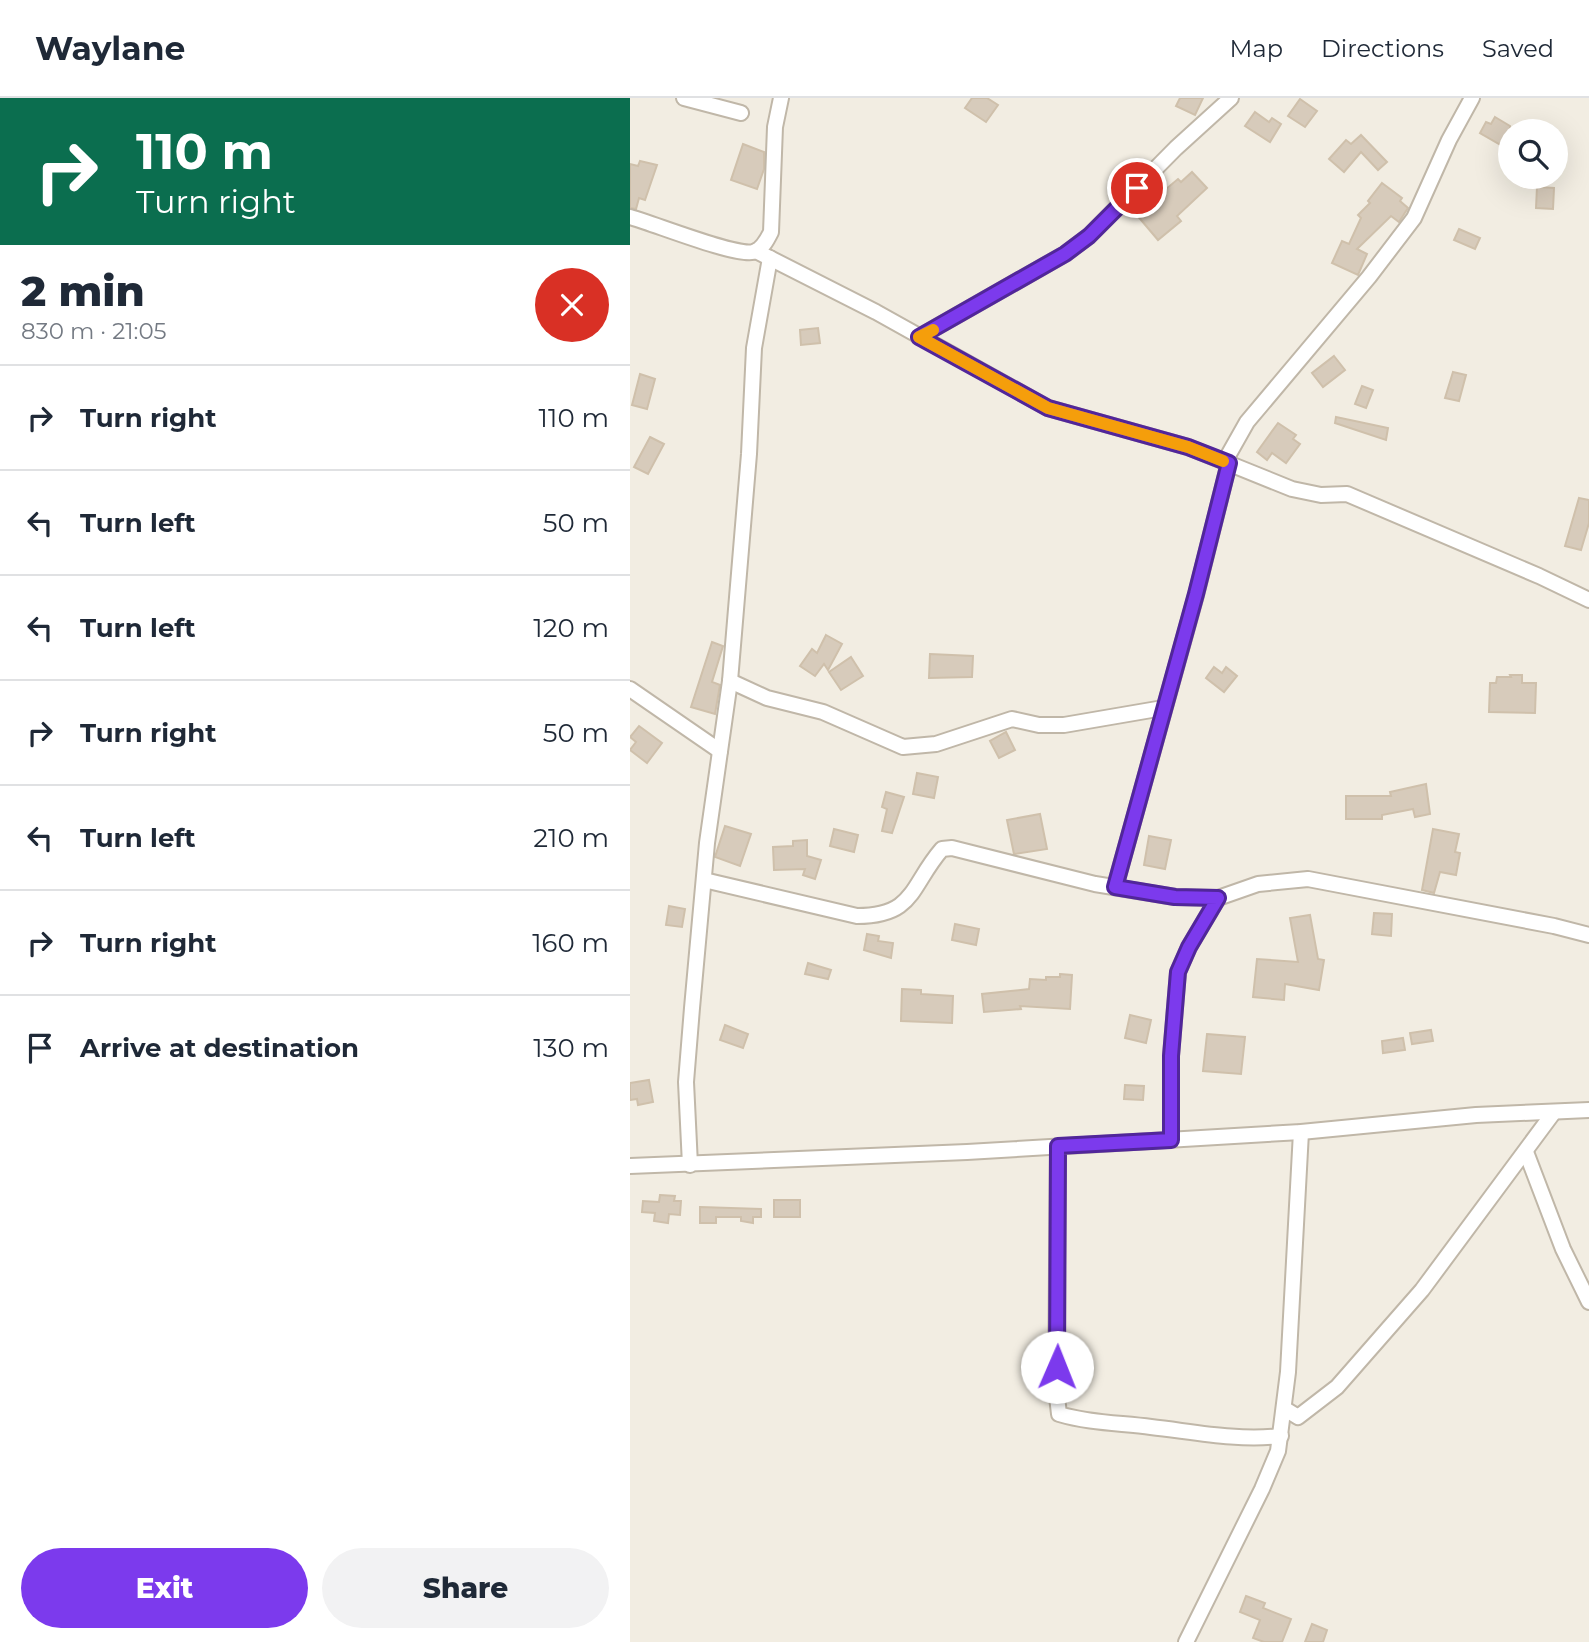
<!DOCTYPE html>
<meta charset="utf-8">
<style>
body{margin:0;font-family:Montserrat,sans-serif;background:#f2f2f3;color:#1f2937;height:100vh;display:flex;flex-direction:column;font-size:26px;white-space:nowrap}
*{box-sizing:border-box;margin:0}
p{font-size:23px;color:#747a83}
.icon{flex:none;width:38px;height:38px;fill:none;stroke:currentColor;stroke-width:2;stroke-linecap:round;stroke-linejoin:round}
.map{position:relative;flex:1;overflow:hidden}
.panel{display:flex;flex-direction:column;background:#fff;width:630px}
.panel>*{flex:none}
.hud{background:#0b6e4f;color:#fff;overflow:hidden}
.controls{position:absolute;left:868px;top:21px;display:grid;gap:14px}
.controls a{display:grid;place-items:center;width:70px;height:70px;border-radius:50%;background:#fff;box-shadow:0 7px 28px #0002;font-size:35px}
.pin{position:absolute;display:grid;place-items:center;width:60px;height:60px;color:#fff;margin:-30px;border:4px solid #fff;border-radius:50%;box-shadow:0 2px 7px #0007}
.me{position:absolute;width:77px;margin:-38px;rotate:1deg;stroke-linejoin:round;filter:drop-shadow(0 0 5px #0008)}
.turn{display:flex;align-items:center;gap:24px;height:147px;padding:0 21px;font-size:32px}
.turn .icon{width:91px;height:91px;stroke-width:2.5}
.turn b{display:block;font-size:49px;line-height:60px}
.round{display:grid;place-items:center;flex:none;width:74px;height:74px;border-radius:37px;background:#f2f2f3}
.head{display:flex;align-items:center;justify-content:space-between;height:119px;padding:0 21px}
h1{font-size:42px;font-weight:800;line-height:52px}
.primary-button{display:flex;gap:14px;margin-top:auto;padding:14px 21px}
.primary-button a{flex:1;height:80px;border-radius:42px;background:#7c3aed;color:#fff;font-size:28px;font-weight:800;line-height:80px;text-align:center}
.primary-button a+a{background:#f2f2f3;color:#1f2937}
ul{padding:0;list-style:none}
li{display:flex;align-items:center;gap:21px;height:105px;padding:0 21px;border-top:2px solid #e0e1e3}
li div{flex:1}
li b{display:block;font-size:26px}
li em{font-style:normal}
header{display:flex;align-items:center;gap:42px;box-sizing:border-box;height:98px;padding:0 35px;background:#fff;border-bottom:2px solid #e0e1e3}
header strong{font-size:33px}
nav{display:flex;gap:38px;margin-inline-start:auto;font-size:24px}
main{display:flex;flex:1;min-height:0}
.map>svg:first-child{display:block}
.building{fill:#d7cbbb;stroke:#cfc0ab;stroke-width:2}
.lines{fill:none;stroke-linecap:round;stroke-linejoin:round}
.minor-casing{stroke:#c0b7a8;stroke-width:18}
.minor{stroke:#fff;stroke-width:14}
.route-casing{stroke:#51269a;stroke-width:18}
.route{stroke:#7c3aed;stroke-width:12}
.slow{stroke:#f59e0b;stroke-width:12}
</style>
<header>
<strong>Waylane</strong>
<nav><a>Map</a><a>Directions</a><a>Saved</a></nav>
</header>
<main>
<section class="panel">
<div class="hud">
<div class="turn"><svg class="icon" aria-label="right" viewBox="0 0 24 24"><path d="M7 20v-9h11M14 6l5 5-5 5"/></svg><div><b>110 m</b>Turn right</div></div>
</div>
<div class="head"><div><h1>2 min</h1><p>830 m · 21:05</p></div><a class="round" style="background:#d93025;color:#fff"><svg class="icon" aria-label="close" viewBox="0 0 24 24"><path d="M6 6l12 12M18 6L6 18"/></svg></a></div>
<ul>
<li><svg class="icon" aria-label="right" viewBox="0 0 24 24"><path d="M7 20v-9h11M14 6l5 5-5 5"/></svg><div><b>Turn right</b></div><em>110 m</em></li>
<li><svg class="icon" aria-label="left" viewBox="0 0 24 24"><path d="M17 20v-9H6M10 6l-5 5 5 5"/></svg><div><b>Turn left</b></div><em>50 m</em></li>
<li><svg class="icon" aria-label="left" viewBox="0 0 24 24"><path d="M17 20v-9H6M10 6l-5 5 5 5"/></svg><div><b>Turn left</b></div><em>120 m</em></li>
<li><svg class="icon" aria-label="right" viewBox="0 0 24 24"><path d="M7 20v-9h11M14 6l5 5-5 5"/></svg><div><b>Turn right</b></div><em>50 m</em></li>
<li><svg class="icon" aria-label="left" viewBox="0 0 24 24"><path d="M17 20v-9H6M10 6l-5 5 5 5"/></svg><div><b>Turn left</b></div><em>210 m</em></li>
<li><svg class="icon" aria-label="right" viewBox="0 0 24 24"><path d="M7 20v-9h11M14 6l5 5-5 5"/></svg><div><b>Turn right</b></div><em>160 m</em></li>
<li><svg class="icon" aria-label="arrive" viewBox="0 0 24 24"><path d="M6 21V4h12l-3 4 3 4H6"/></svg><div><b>Arrive at destination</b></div><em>130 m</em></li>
</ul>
<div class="primary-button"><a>Exit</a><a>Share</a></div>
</section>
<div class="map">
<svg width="959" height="1544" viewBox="0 0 959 1544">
<rect width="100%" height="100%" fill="#f2ede2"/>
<!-- building -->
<g class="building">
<path d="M 342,0 L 357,0 L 368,7 L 356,24 L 335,10 Z"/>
<path d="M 550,0 L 573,0 L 565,17 L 546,8 Z"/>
<path d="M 670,1 L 687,13 L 675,29 L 658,18 Z"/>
<path d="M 625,14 L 639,24 L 642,20 L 651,26 L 640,44 L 615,28 Z"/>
<path d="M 865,19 L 880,28 L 880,41 L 876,50 L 850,35 L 856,24 L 861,26 Z"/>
<path d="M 731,37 L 757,64 L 748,72 L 731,54 L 714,74 L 699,61 L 716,42 L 721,46 Z"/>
<path d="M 113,46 L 134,54 L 134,71 L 127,91 L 101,82 Z"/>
<path d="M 10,63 L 27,67 L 15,102 L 9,100 L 6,111 L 0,110 L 0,66 L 8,68 Z"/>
<path d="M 562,74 L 577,90 L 547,118 L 551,123 L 528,142 L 506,116 L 548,81 L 551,84 Z"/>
<path d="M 752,85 L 772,100 L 770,103 L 778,110 L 769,124 L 761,118 L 727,151 L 737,156 L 728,177 L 702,165 L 712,143 L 719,146 L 731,120 L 728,117 L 740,105 L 738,103 Z"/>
<path d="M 907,89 L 924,90 L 923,111 L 906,110 Z"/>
<path d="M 829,131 L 850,140 L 845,151 L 824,142 Z"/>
<path d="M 188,230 L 190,245 L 171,247 L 170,232 Z"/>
<path d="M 704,258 L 715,272 L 693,289 L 682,275 Z"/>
<path d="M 823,274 L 836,277 L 829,303 L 815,300 Z"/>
<path d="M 10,276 L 25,281 L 17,311 L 2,307 Z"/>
<path d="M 732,288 L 743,292 L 736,310 L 725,306 Z"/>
<path d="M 706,319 L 758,330 L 756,342 L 705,325 Z"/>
<path d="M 648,325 L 666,337 L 663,341 L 670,346 L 656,365 L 642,355 L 637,362 L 627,354 Z"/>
<path d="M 20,339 L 34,346 L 18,376 L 4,369 Z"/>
<path d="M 949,400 L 959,402 L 959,425 L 951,452 L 935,448 Z"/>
<path d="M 196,537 L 212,546 L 198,572 L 194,566 L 185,578 L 170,568 L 182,551 L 187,555 Z"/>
<path d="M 82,544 L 93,548 L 82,584 L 90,587 L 85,616 L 61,609 Z"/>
<path d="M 300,556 L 343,558 L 342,579 L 299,580 Z"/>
<path d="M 221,559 L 233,578 L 211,592 L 199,574 Z"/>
<path d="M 584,569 L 592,575 L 596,569 L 607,578 L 594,594 L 576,580 Z"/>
<path d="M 880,577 L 892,577 L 892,585 L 906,585 L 905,615 L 859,614 L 860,585 L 866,585 L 867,579 L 881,579 Z"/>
<path d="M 9,628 L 32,645 L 17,665 L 0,652 L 6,644 L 0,639 Z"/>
<path d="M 376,634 L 385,652 L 369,660 L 360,643 Z"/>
<path d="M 287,675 L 308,679 L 304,700 L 283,696 Z"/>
<path d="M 796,686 L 800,716 L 785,719 L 783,711 L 752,717 L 752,721 L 716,721 L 716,698 L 761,698 L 760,694 Z"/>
<path d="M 256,694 L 274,699 L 262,735 L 252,733 L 257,711 L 252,709 Z"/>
<path d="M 410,716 L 417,751 L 384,756 L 377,722 Z"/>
<path d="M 95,728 L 121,736 L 110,768 L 85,759 Z"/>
<path d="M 204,731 L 228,737 L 224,754 L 200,748 Z"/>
<path d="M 803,731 L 829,736 L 825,754 L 830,755 L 826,777 L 810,774 L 804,795 L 792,792 Z"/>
<path d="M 519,738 L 541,742 L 535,771 L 514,767 Z"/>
<path d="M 177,742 L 177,758 L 191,762 L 185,781 L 173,777 L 175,771 L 144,772 L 143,749 L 163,748 L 163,743 Z"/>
<path d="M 39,808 L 55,811 L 52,829 L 36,827 Z"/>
<path d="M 744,815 L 762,816 L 761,838 L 742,836 Z"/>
<path d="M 680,817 L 688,861 L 694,862 L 689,892 L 655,886 L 654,902 L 623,899 L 627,861 L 668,864 L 660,820 Z"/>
<path d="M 325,826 L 349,831 L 346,847 L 322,842 Z"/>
<path d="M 237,836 L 249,838 L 248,843 L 263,845 L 261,860 L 234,852 Z"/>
<path d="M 178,865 L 201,872 L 198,881 L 175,876 Z"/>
<path d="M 430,876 L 442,877 L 440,911 L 390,908 L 391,911 L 354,914 L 352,896 L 399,891 L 400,881 L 416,882 L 416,879 L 430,879 Z"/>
<path d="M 272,891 L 291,892 L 291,896 L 323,898 L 322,925 L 271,923 Z"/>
<path d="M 500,917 L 521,922 L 516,945 L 495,940 Z"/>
<path d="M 95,927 L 118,936 L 113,950 L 90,942 Z"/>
<path d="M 801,932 L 803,943 L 782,946 L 780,935 Z"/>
<path d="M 577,936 L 615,939 L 611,976 L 573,973 Z"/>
<path d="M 773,940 L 775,952 L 753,955 L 752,943 Z"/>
<path d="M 19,982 L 23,1004 L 8,1007 L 7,1001 L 0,1002 L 0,985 Z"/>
<path d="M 495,987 L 514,988 L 513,1002 L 494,1001 Z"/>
<path d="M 30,1097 L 45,1098 L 44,1103 L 51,1103 L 50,1117 L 39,1116 L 38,1125 L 24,1123 L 25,1115 L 12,1114 L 13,1103 L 29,1104 Z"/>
<rect x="144" y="1102" width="26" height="17"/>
<path d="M 70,1109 L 131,1111 L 131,1119 L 123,1119 L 123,1125 L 111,1123 L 111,1119 L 86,1119 L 86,1125 L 70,1125 Z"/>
<path d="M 616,1498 L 635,1505 L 633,1510 L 661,1521 L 652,1544 L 634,1544 L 623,1540 L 630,1522 L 610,1514 Z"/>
<path d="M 682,1526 L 697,1532 L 693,1544 L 675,1544 Z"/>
</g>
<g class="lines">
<defs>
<g id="minor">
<path d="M 54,0 L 111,15"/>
<path d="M 0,119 C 25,126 104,158 123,154 C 132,152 137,142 141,134 L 145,29 L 151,0"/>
<path d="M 126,153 L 246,214 L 418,310 L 558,349 L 662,391 L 691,397 L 717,396 L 909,478 L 959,502"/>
<path d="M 289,239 L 435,156 L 459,138 L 546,50 L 601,0"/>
<path d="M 595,363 L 617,324 L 739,179 L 784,120 L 819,42 L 842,0"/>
<path d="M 100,583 L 137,600 L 193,614 L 273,649 L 306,646 L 382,621 L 409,627 L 434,627 L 533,610"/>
<path d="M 0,591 L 90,653"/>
<path d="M 74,782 L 227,818 C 285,818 280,788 312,751 L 322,750 L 465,786 L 545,799 L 588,800 L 628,786 L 678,781 L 924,828 L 959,837"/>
<path d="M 485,789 L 566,497 L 599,365"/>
<path d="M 541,1042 L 541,958 L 548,874 L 559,849 L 588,800"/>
<path d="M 428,1048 L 426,1290 L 429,1316 C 459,1325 491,1325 521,1329 C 565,1334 607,1343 651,1338"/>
<path d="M 896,1054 L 933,1151 L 959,1204"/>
<path d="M 60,1067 L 56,984 L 62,910 L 77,745 L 100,583 L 119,356 L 124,250 L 140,160"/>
<path d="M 0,1068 L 337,1054 L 671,1034 L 846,1017 L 959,1012"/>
<path d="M 655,1311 L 668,1319 L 707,1289 L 792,1192 L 924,1014"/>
<path d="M 556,1544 L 632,1391 L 648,1353 L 658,1274 L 671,1034"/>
</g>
</defs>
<!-- minor casing -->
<use href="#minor" class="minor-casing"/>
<!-- minor -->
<use href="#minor" class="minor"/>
</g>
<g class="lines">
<defs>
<path id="route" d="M 427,1269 L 428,1048 L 541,1042 L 541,958 L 548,874 L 559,849 L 588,800 L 545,799 L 485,789 L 566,496 L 599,365 L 558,349 L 418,310 L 289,239 L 435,156 L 459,138 L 507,90"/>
</defs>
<!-- route casing -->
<use href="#route" class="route-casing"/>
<!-- route -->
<use href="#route" class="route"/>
<!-- slow -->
<path class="slow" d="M 303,232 L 289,239 L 418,310 L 558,349 L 593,363"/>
</g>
</svg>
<div class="controls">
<a><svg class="icon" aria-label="search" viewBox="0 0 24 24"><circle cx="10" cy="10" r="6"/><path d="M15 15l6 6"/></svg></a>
</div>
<div class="pin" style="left:507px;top:90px;background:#d93025"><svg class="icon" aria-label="arrive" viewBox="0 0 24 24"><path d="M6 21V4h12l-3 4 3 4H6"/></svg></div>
<svg class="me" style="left:427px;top:1269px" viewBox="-20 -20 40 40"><circle r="19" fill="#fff"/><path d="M0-13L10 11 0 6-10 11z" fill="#7c3aed"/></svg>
</div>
</main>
